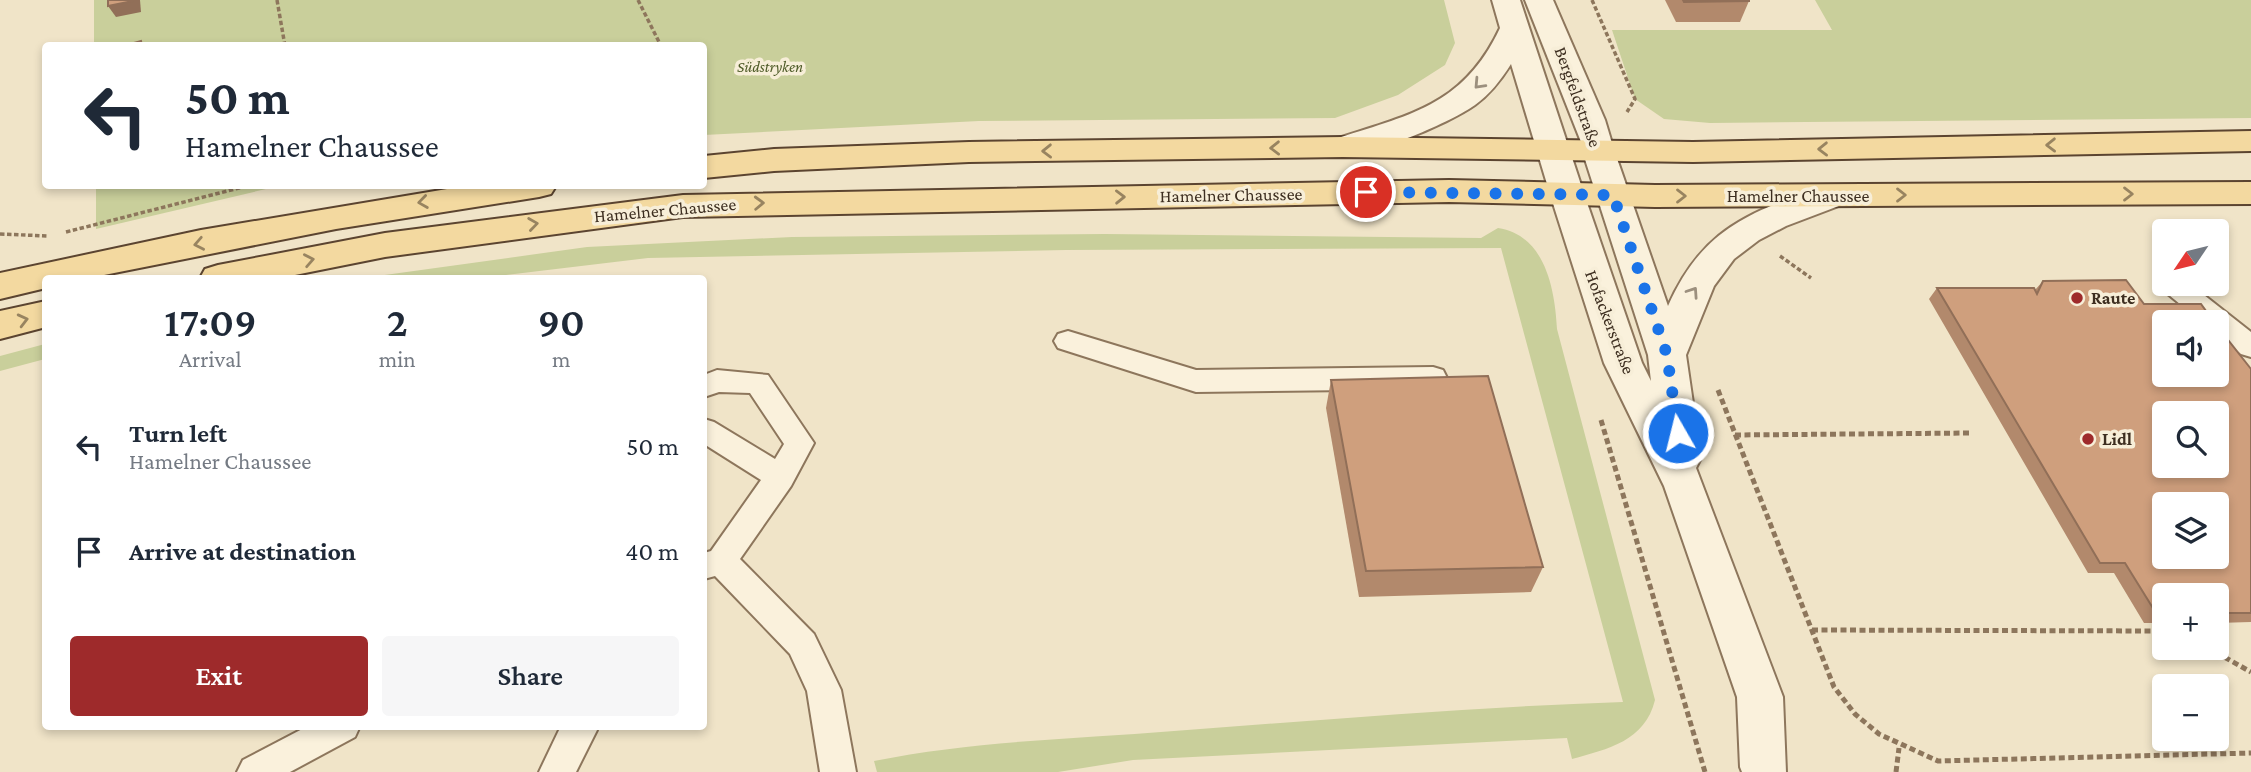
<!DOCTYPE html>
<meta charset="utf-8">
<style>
body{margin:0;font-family:"Crimson Pro",serif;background:#f6f6f7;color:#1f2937;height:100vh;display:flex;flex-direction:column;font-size:26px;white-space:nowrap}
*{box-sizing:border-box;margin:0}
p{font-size:23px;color:#747a83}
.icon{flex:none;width:38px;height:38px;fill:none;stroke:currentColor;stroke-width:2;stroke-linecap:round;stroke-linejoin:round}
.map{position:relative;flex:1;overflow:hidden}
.panel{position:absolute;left:42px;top:275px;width:665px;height:455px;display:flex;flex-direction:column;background:#fff;border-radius:7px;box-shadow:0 4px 10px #0003}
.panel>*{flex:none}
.hud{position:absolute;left:42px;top:42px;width:665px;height:147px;border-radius:7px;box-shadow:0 4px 10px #0003;background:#fff;color:#1f2937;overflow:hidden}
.needle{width:46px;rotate:235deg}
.fabs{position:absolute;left:2152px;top:219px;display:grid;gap:14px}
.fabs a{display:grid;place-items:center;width:77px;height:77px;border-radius:7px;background:#fff;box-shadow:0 4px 10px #0003;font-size:35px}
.pin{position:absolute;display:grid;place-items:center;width:60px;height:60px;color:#fff;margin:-30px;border:4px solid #fff;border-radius:50%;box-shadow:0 2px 7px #0007}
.me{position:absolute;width:77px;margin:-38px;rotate:352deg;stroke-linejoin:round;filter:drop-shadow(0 0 5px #0008)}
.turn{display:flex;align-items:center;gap:24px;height:147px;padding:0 28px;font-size:32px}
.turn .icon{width:91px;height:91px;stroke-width:2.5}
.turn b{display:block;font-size:49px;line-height:60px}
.eta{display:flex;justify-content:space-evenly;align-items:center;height:119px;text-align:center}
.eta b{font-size:42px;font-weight:600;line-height:49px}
.button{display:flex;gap:14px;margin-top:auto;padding:14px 28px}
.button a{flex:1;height:80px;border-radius:7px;background:#9e2a2b;color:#fff;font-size:28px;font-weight:600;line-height:80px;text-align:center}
.button a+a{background:#f6f6f7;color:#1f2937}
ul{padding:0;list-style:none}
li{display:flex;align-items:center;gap:21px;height:105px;padding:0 28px}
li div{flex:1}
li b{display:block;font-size:26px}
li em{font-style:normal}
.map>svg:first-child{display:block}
.green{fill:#c9cf9b}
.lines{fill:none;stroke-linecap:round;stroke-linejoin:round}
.service-casing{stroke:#8d765c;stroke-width:4}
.minor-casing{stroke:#8d765c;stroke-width:4}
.tertiary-casing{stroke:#8d765c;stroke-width:4}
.primary-casing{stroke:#5b4430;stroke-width:4}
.path-far1{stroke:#8d765c;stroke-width:3.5;stroke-dasharray:4.5 2.5;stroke-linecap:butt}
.path{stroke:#8d765c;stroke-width:5;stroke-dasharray:6 3.5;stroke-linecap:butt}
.service{fill:#faf1dc;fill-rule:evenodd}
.minor{fill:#faf1dc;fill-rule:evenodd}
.tertiary{fill:#faf1dc;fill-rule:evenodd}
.primary{fill:#f3d9a0;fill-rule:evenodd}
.wall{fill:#b2896c}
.shaded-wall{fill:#916f58}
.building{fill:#cf9f7d;stroke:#916f58;stroke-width:2;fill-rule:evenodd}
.oneway{stroke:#9c907e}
.oneway2{stroke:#988460}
.route{stroke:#1a73e8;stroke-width:12;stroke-dasharray:0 21.6}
.poi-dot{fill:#9e2a2b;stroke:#f7eed8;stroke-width:2.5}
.labels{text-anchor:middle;stroke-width:7;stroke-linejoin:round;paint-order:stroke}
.far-park-label{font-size:16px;font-style:italic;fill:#4d5a26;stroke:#f7eed8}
.street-label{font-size:18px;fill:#3d2e20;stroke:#f7eed8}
.poi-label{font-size:18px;font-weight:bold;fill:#3d2e20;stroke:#f7eed8;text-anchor:start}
</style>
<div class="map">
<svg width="2251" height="772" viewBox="0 0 2251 772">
<rect width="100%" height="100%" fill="#f0e4c8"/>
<!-- green -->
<g class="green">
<path d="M 94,0 L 1444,0 L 1455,43 L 1445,65 L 1398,95 L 1335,118 L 979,121 L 704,135 L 704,46 L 94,45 Z"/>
<path d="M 1815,0 L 2251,0 L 2251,118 L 1710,123 L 1664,119 L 1635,99 L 1612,30 L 1832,30 Z"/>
<path d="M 96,186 L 279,186 L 96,229 Z"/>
<path d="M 1498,228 C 1545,235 1555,289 1557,329 L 1655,700 C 1645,741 1608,749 1572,759 L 1567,738 L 1133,760 L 1058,772 L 877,772 L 874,761 C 973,741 1074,739 1174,731 C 1324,720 1473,707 1623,702 L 1501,248 L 1066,250 L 648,258 L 481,278 L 363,278 L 587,247 L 792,237 L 1105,234 L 1481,238 Z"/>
<path d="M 45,344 L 45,359 L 0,371 L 0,356 Z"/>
</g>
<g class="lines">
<defs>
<g id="service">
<path d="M 2165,277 L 2165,284 L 2190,284 L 2251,332 L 2251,357 L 2241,354 L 2217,334 L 2217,322 L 2202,322 L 2164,291 L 2160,284 Z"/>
<path d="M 1068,331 L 1196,370 L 1433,367 L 1443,370 L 1447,378 L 1443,386 L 1433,389 L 1196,392 L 1058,348 L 1054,341 L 1058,334 Z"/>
<path d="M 717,370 L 768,375 L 814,443 L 791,486 L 740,559 L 814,634 L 841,690 L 856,772 L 820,772 L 807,691 L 790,654 L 715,576 L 704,579 L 704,553 L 711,551 L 761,480 L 704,444 L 704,419 L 714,422 L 775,459 L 784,444 L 750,393 L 719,392 L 704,397 L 704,375 Z"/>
<path d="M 308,726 L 360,726 L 355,737 L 290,772 L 237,772 L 243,760 Z"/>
<path d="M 561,726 L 596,726 L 597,730 L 576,772 L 539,772 Z"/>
</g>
<path id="minor" d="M 1598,140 L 1609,143 L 1614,150 L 1668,306 C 1696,243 1733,218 1797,196 C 1813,190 1827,183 1844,188 L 1849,196 L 1844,204 L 1786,226 L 1759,240 L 1734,259 L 1714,286 L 1686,355 L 1701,458 L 1696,468 L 1783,697 L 1786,772 L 1742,772 L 1740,767 L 1737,697 L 1664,486 L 1604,363 L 1550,194 L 1555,186 L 1567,183 L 1579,186 L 1584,194 L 1642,363 L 1651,381 L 1648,355 L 1582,150 L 1587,143 Z"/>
<g id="tertiary">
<path d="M 1492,0 L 1520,0 L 1584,194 L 1579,202 L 1567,205 L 1555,202 L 1550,194 L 1511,64 C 1501,80 1490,94 1475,105 C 1450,123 1360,162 1332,154 L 1327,147 L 1332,140 C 1408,115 1463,107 1500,28 Z"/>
<path d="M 1525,0 L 1553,0 L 1605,120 L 1614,150 L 1609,157 L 1598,160 L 1587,157 Z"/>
</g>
<g id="primary">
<path d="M 2251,131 L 2251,151 L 1693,162 L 1343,157 L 969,162 L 774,171 L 704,178 L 704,156 L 774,149 L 969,142 L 1343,137 L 1693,142 Z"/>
<path d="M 1449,180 L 1655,185 L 2251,182 L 2251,204 L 1655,207 L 1449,202 L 683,217 L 385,257 L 280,278 L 200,278 L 205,269 L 218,265 L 385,233 L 683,195 Z"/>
<path d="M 465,186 L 556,186 L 551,194 L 539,197 L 336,229 L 89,278 L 46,278 L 46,288 L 0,299 L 0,273 L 201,230 Z"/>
<path d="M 46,301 L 46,327 L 0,339 L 0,311 Z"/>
</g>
</defs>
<!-- service casing -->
<use href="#service" class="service-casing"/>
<!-- minor casing -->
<use href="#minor" class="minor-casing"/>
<!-- tertiary casing -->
<use href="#tertiary" class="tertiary-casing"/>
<!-- primary casing -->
<use href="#primary" class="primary-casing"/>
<!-- path-far1 -->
<g class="path-far1">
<path d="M 277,0 L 285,46"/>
<path d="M 638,0 L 661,46"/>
<path d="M 1592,0 L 1635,99 L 1627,112"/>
<path d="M 66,232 L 247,186"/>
<path d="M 0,234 L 48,236"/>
<path d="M 1780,256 L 1811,278"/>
</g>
<!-- path -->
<g class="path">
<path d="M 1718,390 L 1834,687 L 1855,714 L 1879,734 L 1938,761 L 2251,753"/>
<path d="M 1601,420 L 1705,772"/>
<path d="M 1735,435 L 1971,433"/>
<path d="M 1812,630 L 2165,631"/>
<path d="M 2208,648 L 2251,672"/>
<path d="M 1896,772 L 1899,748"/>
</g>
<!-- service -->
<use href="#service" class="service"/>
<!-- minor -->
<use href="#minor" class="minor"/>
<!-- tertiary -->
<use href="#tertiary" class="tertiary"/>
<!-- primary -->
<use href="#primary" class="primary"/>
</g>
<!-- wall -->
<g class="wall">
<path d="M 1665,0 L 1749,0 L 1749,1 L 1740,22 L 1676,22 Z"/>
<path d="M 2043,281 L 2144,304 L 2251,369 L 2251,622 L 2217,623 L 2217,595 L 2165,595 L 2165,623 L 2144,623 L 2114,573 L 2088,573 L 1929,299 L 1937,288 L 2035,290 Z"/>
<path d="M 1331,380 L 1543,567 L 1531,592 L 1359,597 L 1326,408 Z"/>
</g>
<!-- shaded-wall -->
<g class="shaded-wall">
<path d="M 133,0 L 140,0 L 141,12 L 116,17 L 108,6 Z"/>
<path d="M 116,186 L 136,186 L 119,189 Z"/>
</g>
<!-- building -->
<g class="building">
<path d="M 108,0 L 133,0 L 133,1 L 108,6 Z"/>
<path d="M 1683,0 L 1749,0 L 1749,1 L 1684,2 Z"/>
<path d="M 141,41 L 142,46 L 123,46 Z"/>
<path d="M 2126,280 L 2144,304 L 2201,304 L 2214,322 L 2165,322 L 2165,374 L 2217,374 L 2217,326 L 2251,369 L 2251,613 L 2217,613 L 2217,595 L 2165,595 L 2165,613 L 2156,613 L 2125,563 L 2100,563 L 1937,288 L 2034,288 L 2037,294 L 2043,281 ZM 2165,413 L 2217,413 L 2217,466 L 2165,466 ZM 2165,504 L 2217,504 L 2217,556 L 2165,556 Z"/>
<path d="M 1488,376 L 1543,567 L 1366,571 L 1331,380 Z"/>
</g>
<!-- one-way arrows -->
<defs><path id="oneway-chevron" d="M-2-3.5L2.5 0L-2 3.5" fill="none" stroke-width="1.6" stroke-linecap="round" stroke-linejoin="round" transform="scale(1.75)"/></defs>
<g class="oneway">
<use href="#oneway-chevron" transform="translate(1479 84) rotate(133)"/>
<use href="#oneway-chevron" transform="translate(1693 292) rotate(-56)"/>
</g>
<g class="oneway2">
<use href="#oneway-chevron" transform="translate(2051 145) rotate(179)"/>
<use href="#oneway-chevron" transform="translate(1275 148) rotate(179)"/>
<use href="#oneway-chevron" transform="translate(1823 149) rotate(179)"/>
<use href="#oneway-chevron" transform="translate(1047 151) rotate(179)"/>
<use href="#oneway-chevron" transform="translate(2128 194)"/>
<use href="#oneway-chevron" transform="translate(1901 195)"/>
<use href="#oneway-chevron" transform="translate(1681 196)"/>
<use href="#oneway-chevron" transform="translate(1120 197) rotate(-1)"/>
<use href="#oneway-chevron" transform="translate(423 202) rotate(172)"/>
<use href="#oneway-chevron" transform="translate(759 203) rotate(-2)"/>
<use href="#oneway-chevron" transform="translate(533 224) rotate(-8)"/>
<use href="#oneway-chevron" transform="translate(199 244) rotate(169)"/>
<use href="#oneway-chevron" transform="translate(309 260) rotate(-11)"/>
<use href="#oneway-chevron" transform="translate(23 320) rotate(-14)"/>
</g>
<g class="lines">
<!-- route -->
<path class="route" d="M 1366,192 L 1613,195 L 1667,355 L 1678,433"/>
</g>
<!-- markers -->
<g class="poi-dot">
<circle cx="2077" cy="298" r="7"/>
<circle cx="2088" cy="439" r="7"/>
</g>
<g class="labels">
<!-- far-park labels -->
<g class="far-park-label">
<text x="770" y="72">Südstryken</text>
</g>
<!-- street labels -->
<g class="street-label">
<text transform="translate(1578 97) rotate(70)" y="6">Bergfeldstraße</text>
<text transform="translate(1231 195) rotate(-1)" y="6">Hamelner Chaussee</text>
<text x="1798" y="202">Hamelner Chaussee</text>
<text transform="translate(665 210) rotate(-5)" y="6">Hamelner Chaussee</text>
<text transform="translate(1610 322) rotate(69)" y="6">Hofackerstraße</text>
</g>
<!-- poi labels -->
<g class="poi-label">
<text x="2091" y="304">Raute</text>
<text x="2102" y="445">Lidl</text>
</g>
</g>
</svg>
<div class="fabs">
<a><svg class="needle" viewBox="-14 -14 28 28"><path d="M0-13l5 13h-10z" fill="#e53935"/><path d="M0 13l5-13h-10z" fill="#747a83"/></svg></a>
<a><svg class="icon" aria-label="sound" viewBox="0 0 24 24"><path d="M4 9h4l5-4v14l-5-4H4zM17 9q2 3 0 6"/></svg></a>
<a><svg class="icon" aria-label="search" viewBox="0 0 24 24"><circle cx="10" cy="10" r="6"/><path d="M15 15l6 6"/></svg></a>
<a><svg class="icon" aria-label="layers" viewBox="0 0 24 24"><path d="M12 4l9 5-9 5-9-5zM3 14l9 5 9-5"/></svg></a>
<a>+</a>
<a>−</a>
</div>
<div class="pin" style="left:1366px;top:192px;background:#d93025"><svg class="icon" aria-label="arrive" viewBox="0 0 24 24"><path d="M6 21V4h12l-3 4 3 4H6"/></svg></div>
<svg class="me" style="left:1678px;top:433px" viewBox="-20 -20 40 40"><circle r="17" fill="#1a73e8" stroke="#fff" stroke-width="3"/><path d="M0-11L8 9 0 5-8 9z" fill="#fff"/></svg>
<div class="hud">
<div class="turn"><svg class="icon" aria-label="left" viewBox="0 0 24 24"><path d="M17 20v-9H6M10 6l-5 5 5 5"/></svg><div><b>50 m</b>Hamelner Chaussee</div></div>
</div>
<section class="panel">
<div class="eta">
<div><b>17:09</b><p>Arrival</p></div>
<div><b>2</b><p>min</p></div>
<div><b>90</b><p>m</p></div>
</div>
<ul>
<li><svg class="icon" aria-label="left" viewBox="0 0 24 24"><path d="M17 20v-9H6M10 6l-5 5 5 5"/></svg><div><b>Turn left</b><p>Hamelner Chaussee</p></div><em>50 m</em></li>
<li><svg class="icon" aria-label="arrive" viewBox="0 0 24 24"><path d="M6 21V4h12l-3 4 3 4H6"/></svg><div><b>Arrive at destination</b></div><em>40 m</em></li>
</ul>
<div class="button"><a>Exit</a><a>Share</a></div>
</section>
</div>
